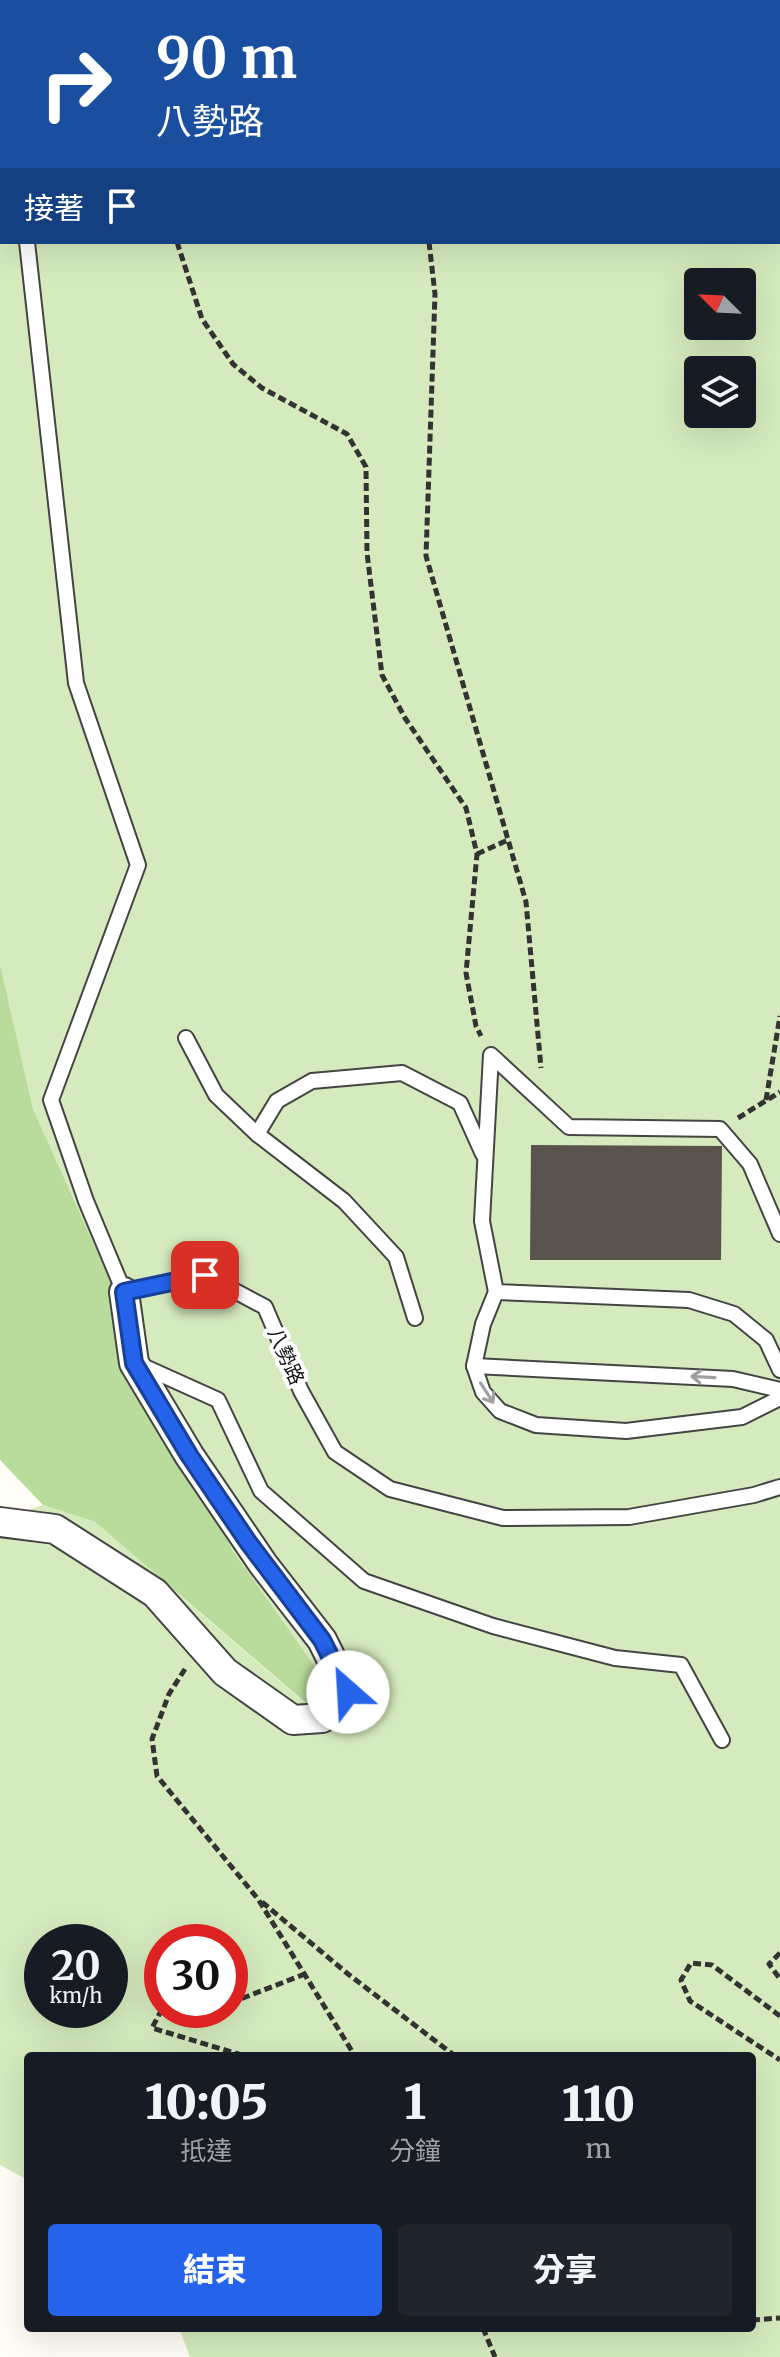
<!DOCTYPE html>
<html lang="zh-TW">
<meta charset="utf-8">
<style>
body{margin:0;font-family:Merriweather,"Noto Sans TC",serif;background:#20242c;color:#f1f3f6;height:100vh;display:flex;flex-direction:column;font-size:30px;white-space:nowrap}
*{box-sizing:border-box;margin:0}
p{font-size:26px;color:#9ea1a6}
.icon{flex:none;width:44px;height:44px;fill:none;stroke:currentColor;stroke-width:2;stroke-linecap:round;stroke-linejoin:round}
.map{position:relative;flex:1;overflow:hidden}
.panel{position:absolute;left:24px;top:2052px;width:732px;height:280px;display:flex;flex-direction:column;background:#171b24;border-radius:8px;box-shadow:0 8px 32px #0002}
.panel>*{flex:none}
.guide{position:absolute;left:0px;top:0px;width:780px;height:244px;box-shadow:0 8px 32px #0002;background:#1a4fa0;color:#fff;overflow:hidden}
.needle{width:52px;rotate:294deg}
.buttons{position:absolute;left:684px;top:268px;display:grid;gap:16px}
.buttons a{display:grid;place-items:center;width:72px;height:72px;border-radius:8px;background:#171b24;box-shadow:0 8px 32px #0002;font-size:40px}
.speed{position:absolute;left:24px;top:1924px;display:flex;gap:16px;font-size:40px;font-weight:700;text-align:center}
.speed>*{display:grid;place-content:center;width:104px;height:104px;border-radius:50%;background:#171b24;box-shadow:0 8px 32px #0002;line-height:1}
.speed small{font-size:20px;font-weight:400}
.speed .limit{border:12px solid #d22;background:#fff;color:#111}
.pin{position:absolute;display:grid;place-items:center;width:68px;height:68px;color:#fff;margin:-34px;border-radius:16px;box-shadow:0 4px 12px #0006}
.me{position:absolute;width:88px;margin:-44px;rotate:334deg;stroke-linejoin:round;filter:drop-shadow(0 0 6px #0008)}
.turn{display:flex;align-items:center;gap:28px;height:168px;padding:0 24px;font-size:36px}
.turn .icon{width:104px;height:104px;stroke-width:2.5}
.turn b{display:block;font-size:56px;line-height:68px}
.then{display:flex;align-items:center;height:76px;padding:0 24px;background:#0003;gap:16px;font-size:30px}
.eta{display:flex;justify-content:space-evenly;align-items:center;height:136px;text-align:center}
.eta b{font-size:48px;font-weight:800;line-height:56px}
.action{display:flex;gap:16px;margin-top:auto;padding:16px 24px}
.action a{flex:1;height:92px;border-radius:8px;background:#2563eb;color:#fff;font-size:32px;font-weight:800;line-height:92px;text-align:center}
.action a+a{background:#20242c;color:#f1f3f6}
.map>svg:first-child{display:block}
.green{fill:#d5ebbd;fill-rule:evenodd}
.forest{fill:#b9dc9c}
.building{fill:#5a524d}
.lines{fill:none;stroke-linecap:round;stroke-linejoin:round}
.lane-casing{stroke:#444;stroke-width:18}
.street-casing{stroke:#444;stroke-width:32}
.path{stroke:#333;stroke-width:5;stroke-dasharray:8 4;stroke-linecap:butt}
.lane{stroke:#fff;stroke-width:14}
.street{stroke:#fff;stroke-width:28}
.oneway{stroke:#a0a0a0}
.route-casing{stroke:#184099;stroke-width:20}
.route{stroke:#2563eb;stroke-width:14}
.labels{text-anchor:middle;stroke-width:8;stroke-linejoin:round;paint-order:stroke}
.street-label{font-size:20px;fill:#111;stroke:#fff}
</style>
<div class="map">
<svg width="780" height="2357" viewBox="0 0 780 2357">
<rect width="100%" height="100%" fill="#fffdf5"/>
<!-- green -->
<path class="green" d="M 0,0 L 780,0 L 780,2357 L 190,2357 L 179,2328 L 752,2328 L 752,2056 L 28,2056 L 28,2180 L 0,2165 L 0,1519 L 43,1505 L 95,1522 L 314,1711 L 333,1692 L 231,1548 L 33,1109 L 0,964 ZM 2,2 L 778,2 L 778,242 L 2,242 ZM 698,282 L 742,282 L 742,326 L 698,326 ZM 698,370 L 742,370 L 742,414 L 698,414 ZM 42,1942 L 110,1942 L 110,2010 L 42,2010 ZM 162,1942 L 230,1942 L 230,2010 L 162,2010 Z"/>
<!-- forest -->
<path class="forest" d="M 0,964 L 33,1109 L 231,1548 L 333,1692 L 315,1711 L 95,1522 L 43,1505 L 0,1460 Z"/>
<!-- building -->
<path class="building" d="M 531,1145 L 722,1146 L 721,1260 L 530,1260 Z"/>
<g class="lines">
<defs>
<g id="lane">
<path d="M 0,194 L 2,197"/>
<path d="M 27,242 L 76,683 L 138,865 L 51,1100 L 86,1201 L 124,1292 L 205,1275 L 265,1307 L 301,1391 L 335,1452 L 390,1489 L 503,1518 L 629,1517 L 754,1495 L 780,1487"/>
<path d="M 186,1038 L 216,1095 L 257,1134 L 344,1201 L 396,1257 L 415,1318"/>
<path d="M 257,1134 L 277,1101 L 312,1081 L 402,1073 L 460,1103 L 483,1154"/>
<path d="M 780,1234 L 750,1164 L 720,1129 L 569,1127 L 491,1055 L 482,1221 L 496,1292 L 689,1300 L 734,1314 L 766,1340 L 780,1370"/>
<path d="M 138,1364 L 218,1400 L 261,1491 L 364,1581 L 493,1626 L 615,1658 L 681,1665 L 722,1740"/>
<path d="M 474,1366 L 483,1324 L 496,1292"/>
<path d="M 780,1390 L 733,1379 L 474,1366 L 483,1392 L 500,1411 L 536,1425 L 626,1431 L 742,1417 L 780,1398"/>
</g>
<path id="street" d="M 0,1522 L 55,1529 L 155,1593 L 225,1672 L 293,1720 L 322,1718 L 348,1692 L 322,1640 L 263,1564 L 189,1455 L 134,1363 L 124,1292"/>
</defs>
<!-- lane casing -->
<use href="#lane" class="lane-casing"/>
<!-- street casing -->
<use href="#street" class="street-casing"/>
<!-- path -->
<g class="path">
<path d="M 131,0 L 132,2"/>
<path d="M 408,0 L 409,2"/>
<path d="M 177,242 L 202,319 L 233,364 L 262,388 L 347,434 L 366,467 L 367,553 L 382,675 L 405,718 L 466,808 L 477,854 L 466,973 L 476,1026 L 481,1036"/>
<path d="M 429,242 L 435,294 L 426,556 L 526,902 L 541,1068"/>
<path d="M 477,854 L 508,840"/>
<path d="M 766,1100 L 780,1016"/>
<path d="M 738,1118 L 780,1092"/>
<path d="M 185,1669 L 169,1694 L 152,1739 L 157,1776 L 258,1899 L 355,2056"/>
<path d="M 262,1902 L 348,1974 L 455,2056"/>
<path d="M 780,1953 L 769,1964 L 780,1979"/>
<path d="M 230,1998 L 243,1998 L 305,1974"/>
<path d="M 162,2009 L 152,2028 L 245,2056"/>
<path d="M 780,2016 L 712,1965 L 691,1963 L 681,1980 L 690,2001 L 780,2060"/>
<path d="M 752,2320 L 780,2318"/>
<path d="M 483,2328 L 495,2357"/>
</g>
<!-- lane -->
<use href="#lane" class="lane"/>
<!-- street -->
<use href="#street" class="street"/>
</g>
<!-- one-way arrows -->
<defs><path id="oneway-shaft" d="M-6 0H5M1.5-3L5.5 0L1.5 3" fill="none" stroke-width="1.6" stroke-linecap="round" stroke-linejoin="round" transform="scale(2)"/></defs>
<g class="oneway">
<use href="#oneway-shaft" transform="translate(703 1377) rotate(-177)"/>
<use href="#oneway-shaft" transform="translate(487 1393) rotate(57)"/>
</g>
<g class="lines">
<defs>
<path id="route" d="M 205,1275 L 124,1292 L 134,1363 L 189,1455 L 248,1542 L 322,1640 L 348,1692"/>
</defs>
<!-- route casing -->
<use href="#route" class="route-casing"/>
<!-- route -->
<use href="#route" class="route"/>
</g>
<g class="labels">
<!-- street labels -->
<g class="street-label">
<text transform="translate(286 1356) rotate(66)" y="7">八勢路</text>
</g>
</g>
</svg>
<div class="buttons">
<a><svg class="needle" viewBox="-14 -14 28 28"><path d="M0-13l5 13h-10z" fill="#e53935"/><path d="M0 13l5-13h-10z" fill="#9ea1a6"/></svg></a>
<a><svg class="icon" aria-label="layers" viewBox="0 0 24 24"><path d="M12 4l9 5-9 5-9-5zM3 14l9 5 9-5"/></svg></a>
</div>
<div class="speed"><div>20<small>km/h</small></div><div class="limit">30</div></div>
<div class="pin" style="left:205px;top:1275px;background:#d93025"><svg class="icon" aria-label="arrive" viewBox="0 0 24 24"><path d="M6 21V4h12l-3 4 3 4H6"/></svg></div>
<svg class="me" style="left:348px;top:1692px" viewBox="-20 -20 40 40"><circle r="19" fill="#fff"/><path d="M0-13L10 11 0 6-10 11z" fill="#2563eb"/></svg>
<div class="guide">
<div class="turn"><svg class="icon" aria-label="right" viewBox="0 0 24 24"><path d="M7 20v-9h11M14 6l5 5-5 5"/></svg><div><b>90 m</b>八勢路</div></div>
<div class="then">接著<svg class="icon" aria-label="arrive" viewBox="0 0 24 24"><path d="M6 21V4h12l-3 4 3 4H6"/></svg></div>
</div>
<section class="panel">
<div class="eta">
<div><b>10:05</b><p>抵達</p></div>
<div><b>1</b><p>分鐘</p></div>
<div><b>110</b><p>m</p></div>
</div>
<div class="action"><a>結束</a><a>分享</a></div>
</section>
</div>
